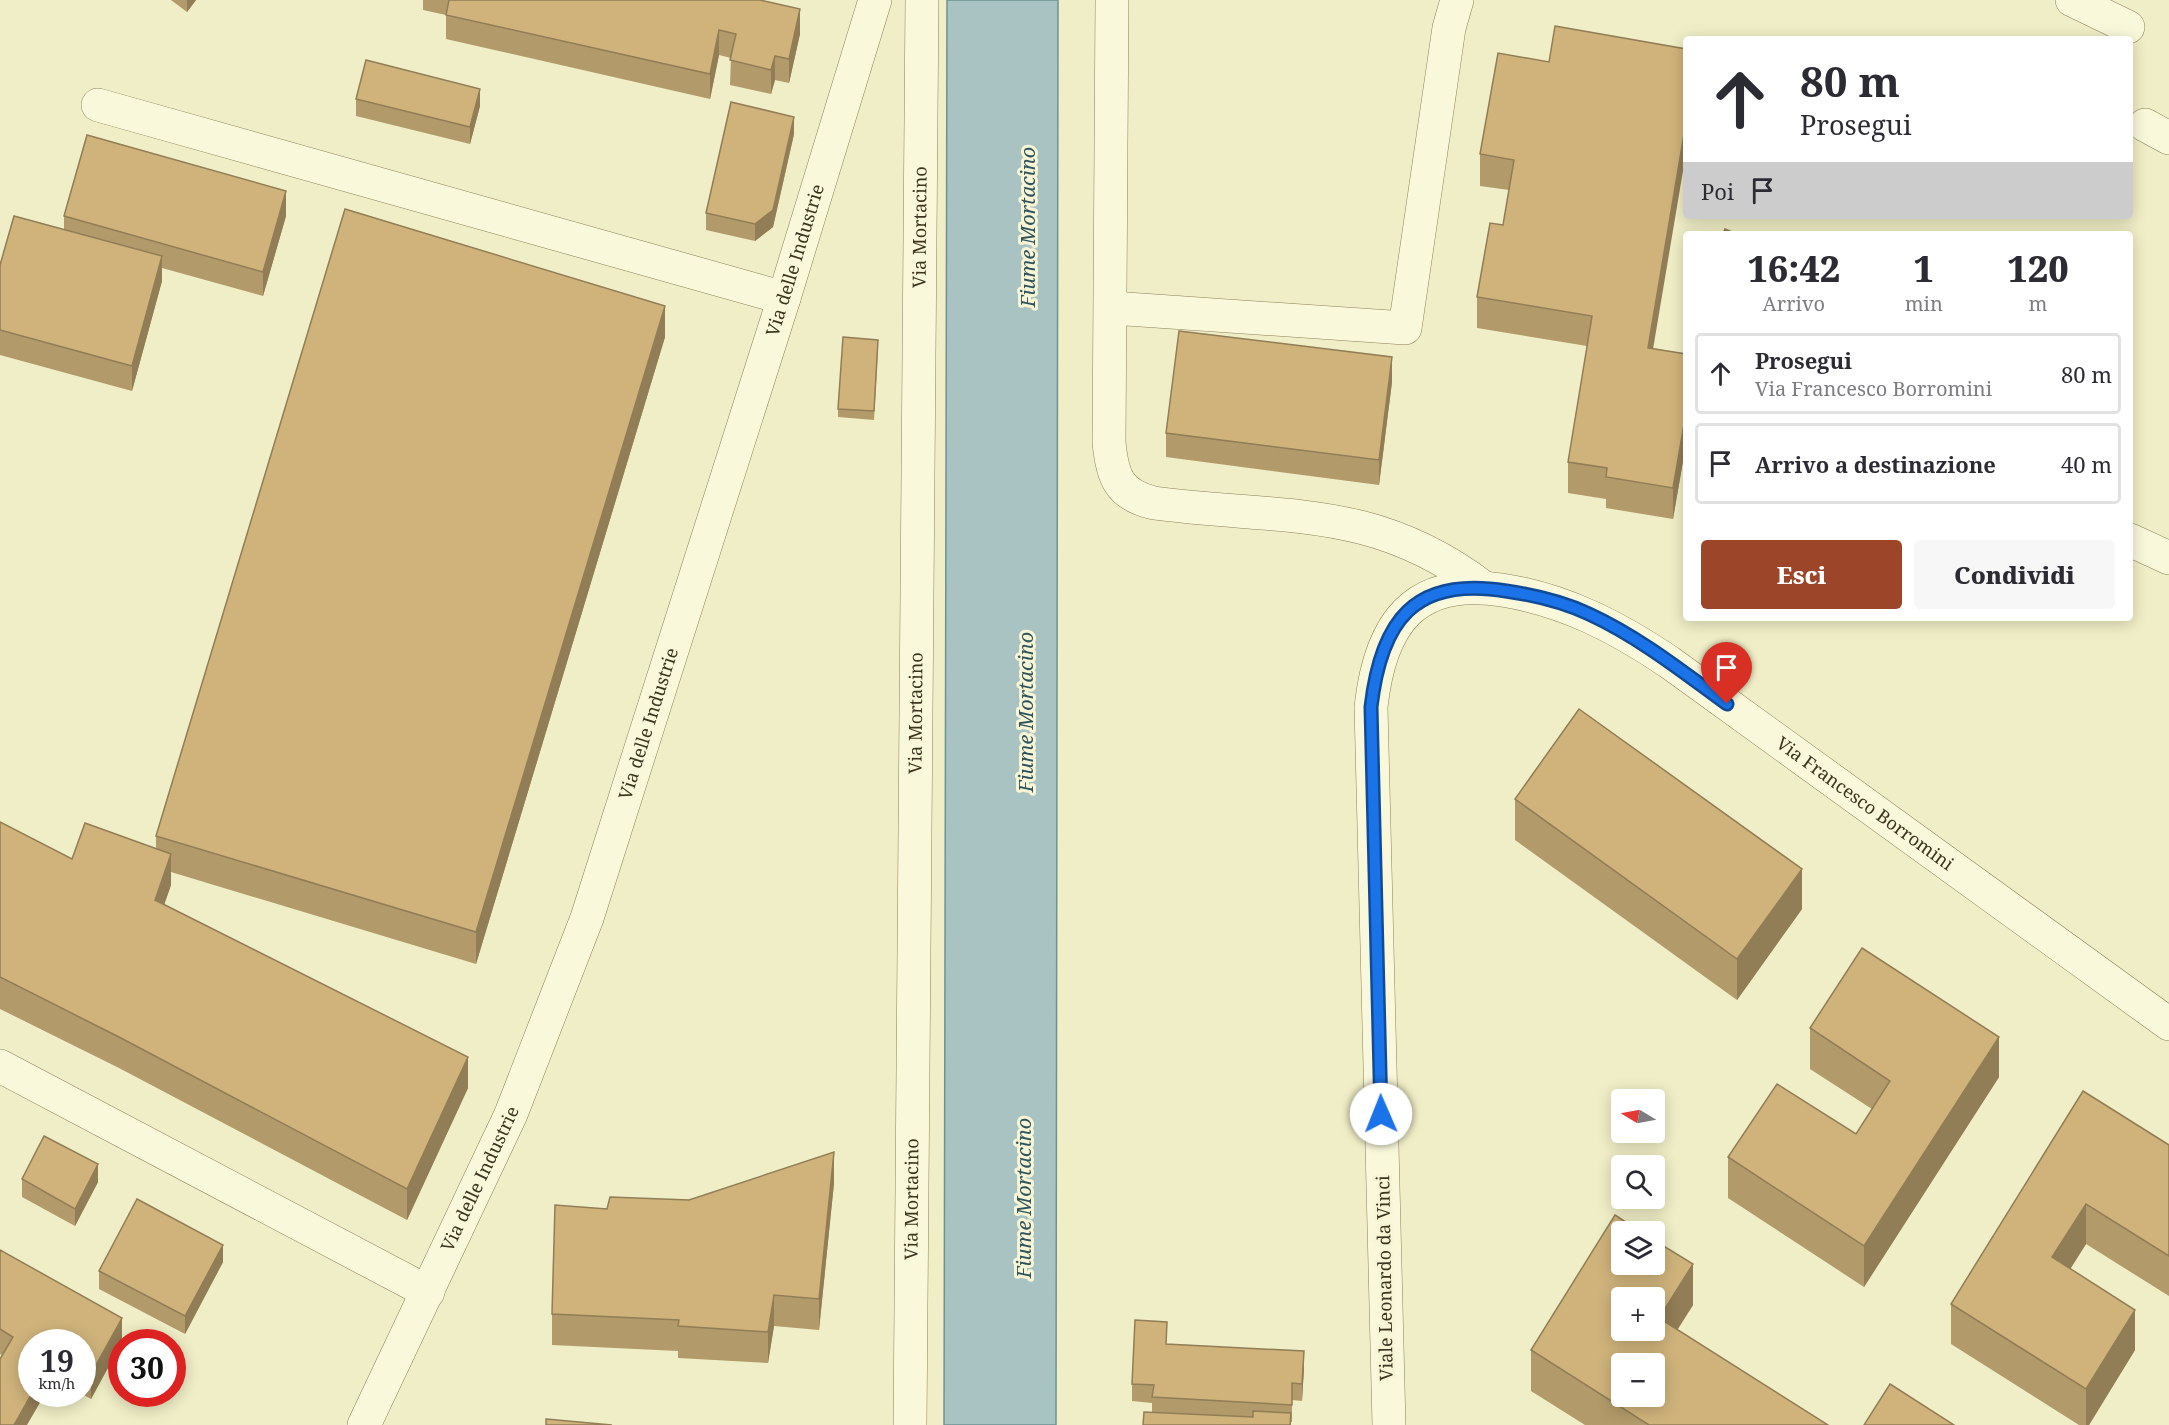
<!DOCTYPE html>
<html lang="it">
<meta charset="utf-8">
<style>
body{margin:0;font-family:"Noto Serif",serif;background:#f7f7f7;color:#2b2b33;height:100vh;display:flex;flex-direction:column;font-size:22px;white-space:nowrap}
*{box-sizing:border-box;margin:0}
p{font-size:20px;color:#7c7c81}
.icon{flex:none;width:33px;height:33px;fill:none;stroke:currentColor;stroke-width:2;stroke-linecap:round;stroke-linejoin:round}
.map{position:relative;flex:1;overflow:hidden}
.side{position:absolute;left:1683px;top:231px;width:450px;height:390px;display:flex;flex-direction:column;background:#fff;border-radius:6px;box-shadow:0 3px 15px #0003}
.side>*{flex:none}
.top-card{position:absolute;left:1683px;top:36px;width:450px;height:183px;border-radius:6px;box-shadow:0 3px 15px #0003;background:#fff;color:#2b2b33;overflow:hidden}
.needle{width:39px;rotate:280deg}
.fabs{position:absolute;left:1611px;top:1089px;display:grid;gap:12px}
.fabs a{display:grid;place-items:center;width:54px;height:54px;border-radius:6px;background:#fff;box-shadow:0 3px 15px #0003;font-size:30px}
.speed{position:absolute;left:18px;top:1329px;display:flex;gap:12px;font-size:30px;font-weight:700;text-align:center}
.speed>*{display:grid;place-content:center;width:78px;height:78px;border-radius:50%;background:#fff;box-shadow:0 3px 15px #0003;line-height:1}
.speed small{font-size:15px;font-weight:400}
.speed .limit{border:9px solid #d22;background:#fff;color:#111}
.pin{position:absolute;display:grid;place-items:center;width:51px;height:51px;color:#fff;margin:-62px -26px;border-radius:50% 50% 50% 0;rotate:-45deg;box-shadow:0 0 6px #0007}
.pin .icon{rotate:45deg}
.me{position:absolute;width:66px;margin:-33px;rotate:359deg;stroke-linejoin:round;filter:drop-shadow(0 0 4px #0008)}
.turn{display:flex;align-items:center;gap:21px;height:126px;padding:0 18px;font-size:27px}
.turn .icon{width:78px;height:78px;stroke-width:2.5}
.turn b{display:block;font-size:42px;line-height:51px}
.then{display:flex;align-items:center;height:57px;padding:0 18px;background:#0003;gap:12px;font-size:22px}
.eta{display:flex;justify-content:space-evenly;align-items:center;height:102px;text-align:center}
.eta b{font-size:36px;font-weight:800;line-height:42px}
.action{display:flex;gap:12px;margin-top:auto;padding:12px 18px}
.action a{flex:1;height:69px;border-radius:6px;background:#9d4529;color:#fff;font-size:24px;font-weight:800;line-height:69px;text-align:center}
.action a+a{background:#f7f7f7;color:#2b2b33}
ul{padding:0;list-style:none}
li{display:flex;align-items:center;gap:18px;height:81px;margin:0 12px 9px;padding:0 6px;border:3px solid #e1e1e2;border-radius:6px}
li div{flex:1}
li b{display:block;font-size:22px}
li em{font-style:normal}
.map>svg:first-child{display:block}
.water{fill:#a8c3c2;stroke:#6e9292;stroke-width:1.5}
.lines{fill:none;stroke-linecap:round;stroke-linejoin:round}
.minor-casing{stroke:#8c815b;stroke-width:34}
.minor{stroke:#faf8da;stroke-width:33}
.wall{fill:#b29a6a}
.shaded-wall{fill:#917d56}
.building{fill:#cfb37b;stroke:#917d56;stroke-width:1.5;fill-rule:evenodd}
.route-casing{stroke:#114b97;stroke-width:15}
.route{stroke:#1a73e8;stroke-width:10}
.labels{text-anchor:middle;stroke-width:6;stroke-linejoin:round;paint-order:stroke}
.street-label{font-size:18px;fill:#3c341f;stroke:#f7f5d6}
.water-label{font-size:20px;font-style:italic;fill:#2e535c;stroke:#f7f5d6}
</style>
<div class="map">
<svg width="2169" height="1425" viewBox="0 0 2169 1425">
<rect width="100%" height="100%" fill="#f0eec6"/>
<!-- water -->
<path class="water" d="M 947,0 L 1058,0 L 1056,1425 L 944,1425 Z"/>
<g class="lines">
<defs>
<g id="minor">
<path d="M 1112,0 L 1109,442 C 1112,475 1118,495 1154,503 C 1281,520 1372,503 1483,587"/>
<path d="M 2072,0 L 2128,27"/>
<path d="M 98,105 L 784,298"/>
<path d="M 2145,125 L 2169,138"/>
<path d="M 1112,308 L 1405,328 L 1449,28 L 1457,0"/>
<path d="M 2130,540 L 2169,558"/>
<path d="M 0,1066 L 428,1292"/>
<path id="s1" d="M 364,1425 L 511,1114 L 587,918 L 784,298 L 875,0"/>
<path id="s2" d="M 910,1425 L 922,0"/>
<path id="s3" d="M 1389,1425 L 1371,707 C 1380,625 1413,576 1502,590 C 1565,600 1617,627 1669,662 L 2169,1024"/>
</g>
</defs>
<!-- minor casing -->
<use href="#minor" class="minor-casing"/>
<!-- minor -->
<use href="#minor" class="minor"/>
</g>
<!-- wall -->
<g class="wall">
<path d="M 171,0 L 196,0 L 187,12 Z"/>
<path d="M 423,0 L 760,0 L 800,34 L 789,83 L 775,80 L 771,94 L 730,85 L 731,58 L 719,55 L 710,99 L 446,39 L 446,15 L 423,10 Z"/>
<path d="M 1498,53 L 1653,348 L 1686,354 L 1686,444 L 1673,519 L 1606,508 L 1606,499 L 1568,493 L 1568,462 L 1587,346 L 1477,328 L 1477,297 L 1503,225 L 1509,190 L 1480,186 L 1480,154 Z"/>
<path d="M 356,99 L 480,106 L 470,144 L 356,116 Z"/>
<path d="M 794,134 L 773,227 L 755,241 L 706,230 L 706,213 Z"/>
<path d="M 64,216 L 286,216 L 263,296 L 162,268 L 162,281 L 132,391 L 0,355 L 0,265 L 64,229 Z"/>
<path d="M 665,337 L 476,964 L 171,872 L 171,885 L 164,905 L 468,1088 L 407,1220 L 119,1068 L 0,1009 L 0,822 L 72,859 L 156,848 L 156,836 Z"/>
<path d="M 878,349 L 874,420 L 838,417 L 838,409 Z"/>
<path d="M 1392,382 L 1379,485 L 1166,457 L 1166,433 Z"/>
<path d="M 1515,799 L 1802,909 L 1737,1000 L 1515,840 Z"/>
<path d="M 1810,1028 L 1999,1077 L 1864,1287 L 1728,1198 L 1728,1157 L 1856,1134 L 1872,1109 L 1810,1069 Z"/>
<path d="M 2083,1091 L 2169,1145 L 2169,1296 L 2086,1244 L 2070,1269 L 2135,1350 L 2089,1425 L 2079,1425 L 1951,1344 L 1951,1304 Z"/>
<path d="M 22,1179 L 98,1182 L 75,1226 L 22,1197 Z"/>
<path d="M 834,1183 L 819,1330 L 774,1326 L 768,1363 L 678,1358 L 678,1351 L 552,1345 L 552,1314 L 607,1209 Z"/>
<path d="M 0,1250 L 122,1342 L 91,1399 L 82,1394 L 82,1342 L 32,1342 L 2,1355 L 0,1354 Z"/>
<path d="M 223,1262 L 185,1334 L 99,1289 L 99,1271 Z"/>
<path d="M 1693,1305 L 1677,1330 L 1828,1425 L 1585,1425 L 1531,1391 L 1531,1350 Z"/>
<path d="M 1167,1344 L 1304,1368 L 1302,1401 L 1292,1400 L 1292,1422 L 1291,1422 L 1291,1425 L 1152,1412 L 1152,1403 L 1132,1401 L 1132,1384 Z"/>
</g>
<!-- shaded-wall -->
<g class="shaded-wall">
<path d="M 187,0 L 196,0 L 187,12 Z"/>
<path d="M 800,9 L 800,34 L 789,83 L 789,59 Z"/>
<path d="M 719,30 L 719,55 L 710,99 L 710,74 Z"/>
<path d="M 775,56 L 775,80 L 771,94 L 771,70 Z"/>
<path d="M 480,89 L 480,106 L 470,144 L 470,127 Z"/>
<path d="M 794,117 L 794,134 L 773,227 L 755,241 L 755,224 Z"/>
<path d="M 1686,122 L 1686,153 L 1648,379 L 1648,348 Z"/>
<path d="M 286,191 L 286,216 L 263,296 L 263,272 Z"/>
<path d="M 162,256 L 162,281 L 132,391 L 132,366 Z"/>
<path d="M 665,306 L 665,337 L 476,964 L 476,932 Z"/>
<path d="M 1392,357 L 1392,382 L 1379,485 L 1379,460 Z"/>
<path d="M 1686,413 L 1686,444 L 1673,519 L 1673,488 Z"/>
<path d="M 171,854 L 171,885 L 155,931 L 155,900 Z"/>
<path d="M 1802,869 L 1802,909 L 1737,1000 L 1737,959 Z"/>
<path d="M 1999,1037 L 1999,1077 L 1864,1287 L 1864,1246 Z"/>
<path d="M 468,1057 L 468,1088 L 407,1220 L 407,1189 Z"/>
<path d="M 834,1152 L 834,1183 L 819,1330 L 819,1299 Z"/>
<path d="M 98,1164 L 98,1182 L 75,1226 L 75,1209 Z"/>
<path d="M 2086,1204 L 2086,1244 L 2052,1298 L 2052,1257 Z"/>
<path d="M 223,1245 L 223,1262 L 185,1334 L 185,1316 Z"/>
<path d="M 1693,1264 L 1693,1305 L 1659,1359 L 1659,1318 Z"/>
<path d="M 774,1295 L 774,1326 L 768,1363 L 768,1332 Z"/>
<path d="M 2135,1310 L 2135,1350 L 2089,1425 L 2086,1425 L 2086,1389 Z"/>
<path d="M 122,1318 L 122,1342 L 91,1399 L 91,1374 Z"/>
<path d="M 1304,1351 L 1304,1368 L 1302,1401 L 1302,1384 Z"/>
<path d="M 32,1394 L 45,1394 L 27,1425 L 14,1425 Z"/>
</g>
<!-- building -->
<g class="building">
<path d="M 449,0 L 760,0 L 800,9 L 789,59 L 775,56 L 771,70 L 730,60 L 736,34 L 719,30 L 710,74 L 446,15 Z"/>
<path d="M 1555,26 L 1686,49 L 1686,122 L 1648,348 L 1686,354 L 1686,413 L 1673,488 L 1606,477 L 1607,468 L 1568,462 L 1592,316 L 1477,297 L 1490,223 L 1503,225 L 1514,160 L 1480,154 L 1498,53 L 1549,62 Z"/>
<path d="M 366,60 L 480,89 L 470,127 L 356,99 Z"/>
<path d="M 731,102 L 794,117 L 773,210 L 755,224 L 706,213 Z"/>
<path d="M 87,135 L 286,191 L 263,272 L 64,216 Z"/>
<path d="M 345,209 L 665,306 L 476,932 L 156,836 Z"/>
<path d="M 14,216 L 162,256 L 132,366 L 0,330 L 0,265 Z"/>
<path d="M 1725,229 L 1737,234 L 1723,234 Z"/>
<path d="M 1179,331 L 1392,357 L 1379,460 L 1166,433 Z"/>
<path d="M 843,337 L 878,340 L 874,411 L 838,409 Z"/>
<path d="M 1579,709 L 1802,869 L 1737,959 L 1515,799 Z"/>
<path d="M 0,822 L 72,859 L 85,823 L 171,854 L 155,900 L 468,1057 L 407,1189 L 119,1037 L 0,977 Z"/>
<path d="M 1862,948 L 1999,1037 L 1864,1246 L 1728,1157 L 1777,1084 L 1856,1134 L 1890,1081 L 1810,1028 Z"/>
<path d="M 2083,1091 L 2169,1145 L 2169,1256 L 2086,1204 L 2052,1257 L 2135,1310 L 2086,1389 L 1951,1304 Z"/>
<path d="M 44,1136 L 98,1164 L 75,1209 L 22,1179 Z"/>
<path d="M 834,1152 L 819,1299 L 774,1295 L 768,1332 L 678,1326 L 679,1320 L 552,1314 L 555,1205 L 607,1209 L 610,1197 L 689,1200 Z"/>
<path d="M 137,1199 L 223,1245 L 185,1316 L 99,1271 Z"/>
<path d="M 1615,1215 L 1641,1232 L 1622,1232 L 1622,1264 L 1654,1264 L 1654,1240 L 1693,1264 L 1659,1318 L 1828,1425 L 1649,1425 L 1531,1350 ZM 1622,1298 L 1654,1298 L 1654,1330 L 1622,1330 ZM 1622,1364 L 1654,1364 L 1654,1396 L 1622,1396 Z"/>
<path d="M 0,1250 L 122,1318 L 91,1374 L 82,1369 L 82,1342 L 32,1342 L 32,1393 L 14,1425 L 0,1425 L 0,1359 L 13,1337 L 0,1329 Z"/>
<path d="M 1135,1320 L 1167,1322 L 1166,1344 L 1304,1351 L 1302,1384 L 1292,1383 L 1292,1405 L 1152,1397 L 1154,1385 L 1132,1384 Z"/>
<path d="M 1890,1384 L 1954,1425 L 1864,1425 Z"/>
<path d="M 1253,1411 L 1291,1413 L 1290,1425 L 1143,1425 L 1144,1412 L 1253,1417 Z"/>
<path d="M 546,1419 L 612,1425 L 546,1425 Z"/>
</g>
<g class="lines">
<defs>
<path id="route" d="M 1381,1114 L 1371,707 C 1381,621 1414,576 1506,591 C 1534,595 1563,602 1589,614 C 1639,637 1683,672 1727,704"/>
</defs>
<!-- route casing -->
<use href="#route" class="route-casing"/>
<!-- route -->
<use href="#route" class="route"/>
</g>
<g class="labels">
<!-- street labels -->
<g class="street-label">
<text dy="6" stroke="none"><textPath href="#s2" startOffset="1198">Via Mortacino</textPath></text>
<text dy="6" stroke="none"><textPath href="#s1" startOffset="1244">Via delle Industrie</textPath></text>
<text dy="6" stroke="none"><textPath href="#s2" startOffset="712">Via Mortacino</textPath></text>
<text dy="6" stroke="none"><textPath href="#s1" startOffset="758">Via delle Industrie</textPath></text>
<text dy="6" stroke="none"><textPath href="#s3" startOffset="1348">Via Francesco Borromini</textPath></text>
<text dy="6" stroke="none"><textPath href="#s1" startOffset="272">Via delle Industrie</textPath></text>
<text dy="6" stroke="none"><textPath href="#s2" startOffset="226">Via Mortacino</textPath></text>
<text transform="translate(1385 1278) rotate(-91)" y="6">Viale Leonardo da Vinci</text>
</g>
<!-- water labels -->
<g class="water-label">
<text transform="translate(1028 227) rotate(-90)" y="7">Fiume Mortacino</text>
<text transform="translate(1026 712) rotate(-90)" y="7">Fiume Mortacino</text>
<text transform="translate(1024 1198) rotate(-90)" y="7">Fiume Mortacino</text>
</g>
</g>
</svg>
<div class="fabs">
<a><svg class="needle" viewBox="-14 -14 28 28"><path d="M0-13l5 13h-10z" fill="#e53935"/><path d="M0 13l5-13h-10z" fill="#7c7c81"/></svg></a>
<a><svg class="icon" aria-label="search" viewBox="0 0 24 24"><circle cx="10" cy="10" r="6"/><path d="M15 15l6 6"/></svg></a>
<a><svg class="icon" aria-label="layers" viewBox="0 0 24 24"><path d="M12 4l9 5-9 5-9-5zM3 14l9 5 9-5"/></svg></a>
<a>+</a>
<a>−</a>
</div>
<div class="speed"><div>19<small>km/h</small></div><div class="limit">30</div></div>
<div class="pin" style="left:1727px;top:704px;background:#d93025"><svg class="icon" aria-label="arrive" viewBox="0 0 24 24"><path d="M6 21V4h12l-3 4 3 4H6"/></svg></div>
<svg class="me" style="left:1381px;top:1114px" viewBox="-20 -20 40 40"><circle r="19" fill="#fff"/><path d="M0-13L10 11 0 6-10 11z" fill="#1a73e8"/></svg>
<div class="top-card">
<div class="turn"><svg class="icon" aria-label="ahead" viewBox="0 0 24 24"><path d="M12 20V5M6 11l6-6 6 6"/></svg><div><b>80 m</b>Prosegui</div></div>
<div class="then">Poi<svg class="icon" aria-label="arrive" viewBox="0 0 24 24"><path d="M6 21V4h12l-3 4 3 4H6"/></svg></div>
</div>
<section class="side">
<div class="eta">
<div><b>16:42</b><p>Arrivo</p></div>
<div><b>1</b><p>min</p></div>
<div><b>120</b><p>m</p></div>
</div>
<ul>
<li><svg class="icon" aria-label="ahead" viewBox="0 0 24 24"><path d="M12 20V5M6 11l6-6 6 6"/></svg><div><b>Prosegui</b><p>Via Francesco Borromini</p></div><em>80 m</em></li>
<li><svg class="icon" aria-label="arrive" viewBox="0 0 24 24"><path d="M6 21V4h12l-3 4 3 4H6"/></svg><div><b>Arrivo a destinazione</b></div><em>40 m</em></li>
</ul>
<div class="action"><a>Esci</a><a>Condividi</a></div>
</section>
</div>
